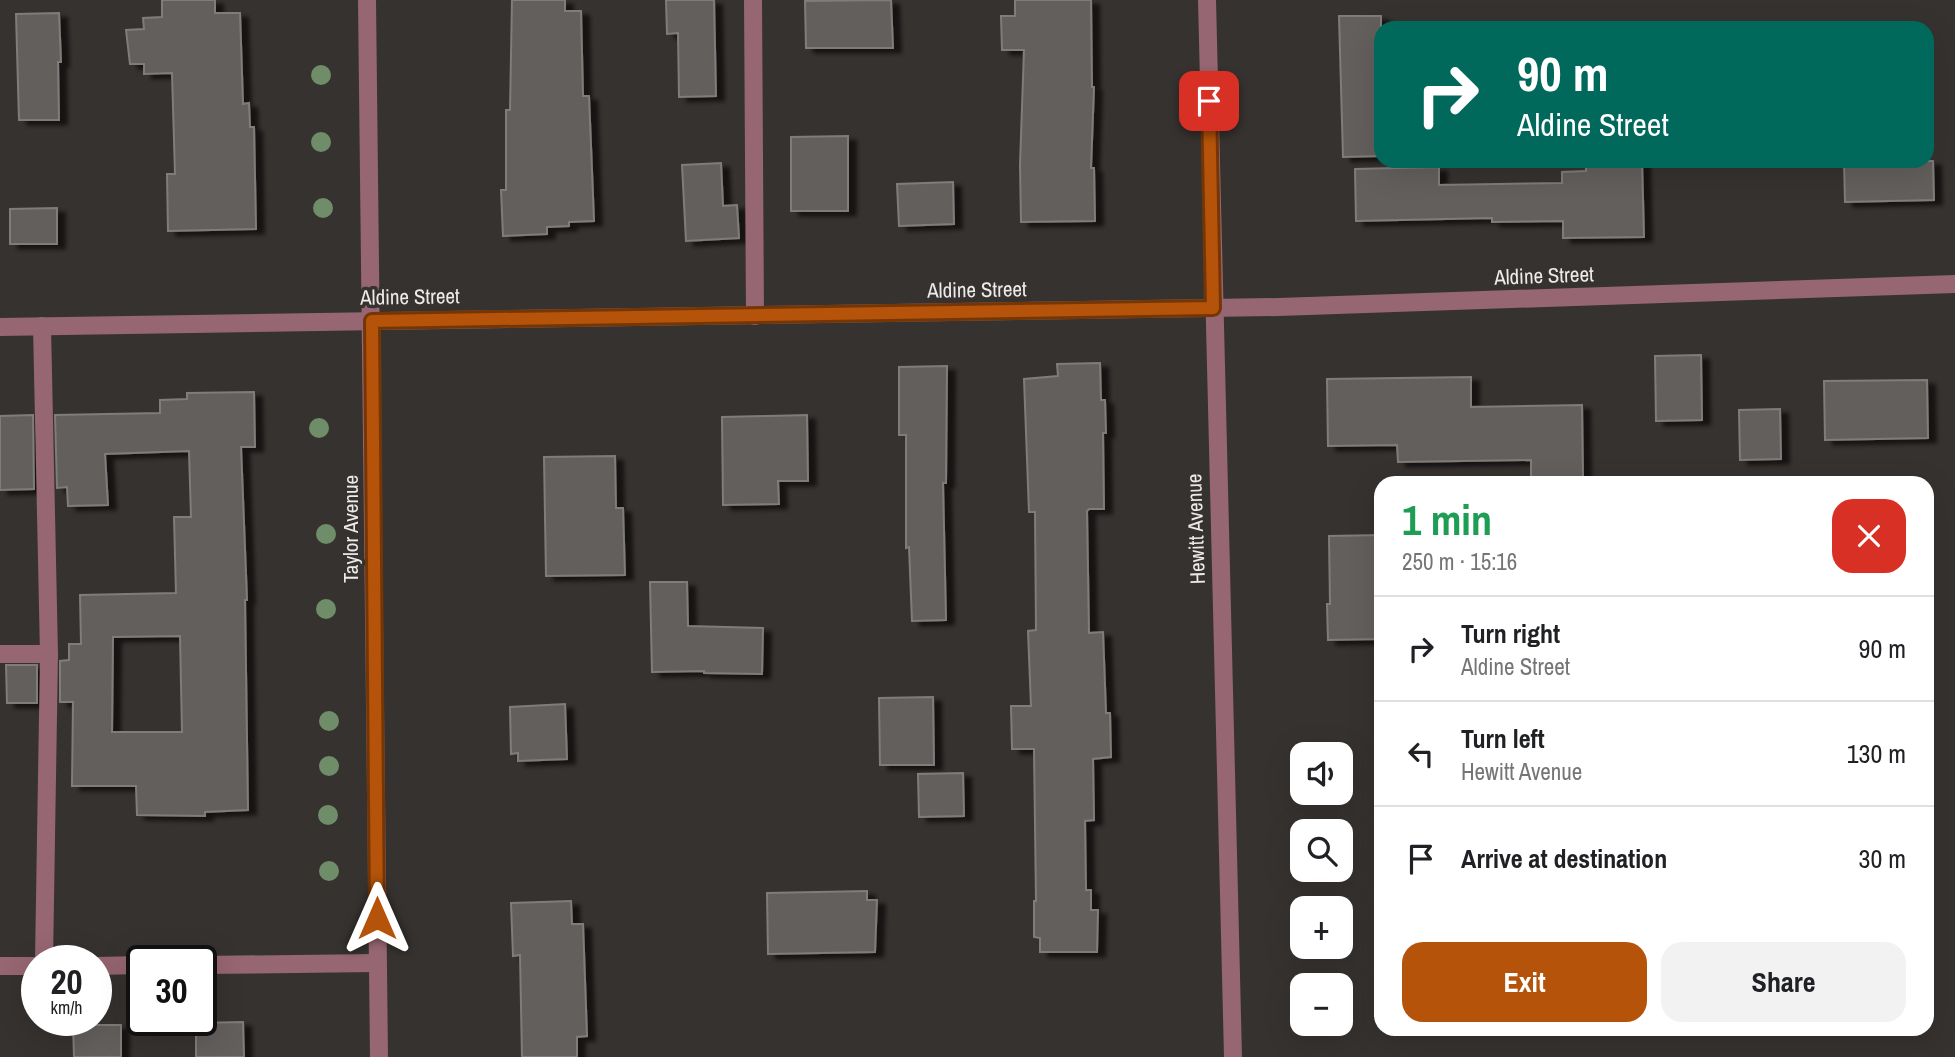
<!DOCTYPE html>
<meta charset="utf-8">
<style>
body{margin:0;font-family:"Archivo Narrow",sans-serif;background:#f2f2f2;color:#202124;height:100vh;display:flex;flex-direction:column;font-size:26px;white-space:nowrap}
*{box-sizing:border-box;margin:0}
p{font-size:23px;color:#757577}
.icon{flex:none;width:38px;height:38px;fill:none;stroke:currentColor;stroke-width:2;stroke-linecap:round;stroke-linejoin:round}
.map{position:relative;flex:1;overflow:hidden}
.details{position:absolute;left:1374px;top:476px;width:560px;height:560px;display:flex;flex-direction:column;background:#fff;border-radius:21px;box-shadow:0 7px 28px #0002}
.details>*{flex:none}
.top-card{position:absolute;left:1374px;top:21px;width:560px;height:147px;border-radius:21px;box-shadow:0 7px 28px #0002;background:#00695c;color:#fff;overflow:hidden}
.buttons{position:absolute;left:1290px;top:742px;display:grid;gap:14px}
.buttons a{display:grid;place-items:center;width:63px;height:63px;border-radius:14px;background:#fff;box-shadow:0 7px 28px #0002;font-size:35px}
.speed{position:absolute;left:21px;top:945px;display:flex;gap:14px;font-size:35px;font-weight:700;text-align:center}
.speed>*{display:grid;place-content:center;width:91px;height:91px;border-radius:50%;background:#fff;box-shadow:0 7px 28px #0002;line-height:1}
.speed small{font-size:18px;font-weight:400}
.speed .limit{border:4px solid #111;border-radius:10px;background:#fff;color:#111}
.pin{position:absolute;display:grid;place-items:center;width:60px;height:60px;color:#fff;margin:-30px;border-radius:14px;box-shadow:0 4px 10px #0006}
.me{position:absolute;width:77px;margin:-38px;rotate:0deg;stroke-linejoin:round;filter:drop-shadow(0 0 5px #0008)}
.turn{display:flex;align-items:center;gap:24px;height:147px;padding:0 28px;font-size:32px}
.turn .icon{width:91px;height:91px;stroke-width:2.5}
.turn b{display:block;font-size:49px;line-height:60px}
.round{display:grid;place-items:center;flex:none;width:74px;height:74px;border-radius:21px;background:#f2f2f2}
.head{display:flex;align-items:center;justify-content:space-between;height:119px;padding:0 28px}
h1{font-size:42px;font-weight:800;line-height:52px;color:#1e9e55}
.action{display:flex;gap:14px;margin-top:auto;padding:14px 28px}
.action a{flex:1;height:80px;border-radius:21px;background:#b45309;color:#fff;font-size:28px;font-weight:800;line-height:80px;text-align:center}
.action a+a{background:#f2f2f2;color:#202124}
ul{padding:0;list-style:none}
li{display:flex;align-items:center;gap:21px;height:105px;padding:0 28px;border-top:2px solid #e0e0e0}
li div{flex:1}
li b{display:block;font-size:26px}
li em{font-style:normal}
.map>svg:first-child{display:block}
.building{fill:#635f5d;stroke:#7f7c79;stroke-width:2;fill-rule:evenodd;filter:url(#shadow)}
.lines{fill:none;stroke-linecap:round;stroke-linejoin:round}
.minor{stroke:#966672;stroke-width:18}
.tree{fill:#6e8d68}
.route-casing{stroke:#753606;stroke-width:18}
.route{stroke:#b45309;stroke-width:12}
.labels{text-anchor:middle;stroke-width:7;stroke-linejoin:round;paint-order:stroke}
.street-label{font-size:21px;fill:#edebea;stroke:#363230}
</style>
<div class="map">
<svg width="1955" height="1057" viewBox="0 0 1955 1057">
<defs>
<filter id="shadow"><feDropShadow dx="8" dy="4.5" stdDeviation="2" flood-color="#0009"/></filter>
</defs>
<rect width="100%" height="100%" fill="#363230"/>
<!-- building -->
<g class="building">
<path d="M 162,0 L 215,0 L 215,13 L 240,13 L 243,104 L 249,103 L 250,127 L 254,127 L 256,229 L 168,231 L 167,174 L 175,174 L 172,73 L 144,74 L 144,64 L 130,64 L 126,30 L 144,29 L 143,18 L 162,17 Z"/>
<path d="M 512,0 L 565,0 L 565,11 L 581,11 L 583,96 L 589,96 L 594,221 L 569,222 L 569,226 L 547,227 L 547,234 L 503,236 L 501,190 L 506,190 L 506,110 L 510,110 Z"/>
<path d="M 666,0 L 714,0 L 716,96 L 679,97 L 678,33 L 667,34 Z"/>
<path d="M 891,0 L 893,48 L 806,48 L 805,1 Z"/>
<path d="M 1015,0 L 1091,0 L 1092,87 L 1094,87 L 1091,168 L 1094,168 L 1095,221 L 1021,222 L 1020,165 L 1024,50 L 1002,50 L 1001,16 L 1015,16 Z"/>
<path d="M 59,13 L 61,62 L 58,62 L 59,120 L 19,120 L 16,14 Z"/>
<path d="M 1339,16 L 1381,16 L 1381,156 L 1343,157 Z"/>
<path d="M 848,136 L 848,211 L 791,211 L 791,137 Z"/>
<path d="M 1586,161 L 1642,161 L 1644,237 L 1563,238 L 1563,221 L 1492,222 L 1492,218 L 1356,221 L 1355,169 L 1439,167 L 1439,185 L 1562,183 L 1562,172 L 1586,171 Z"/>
<path d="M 1844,161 L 1933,161 L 1934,200 L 1845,202 Z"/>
<path d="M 721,163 L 723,206 L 737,205 L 739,238 L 686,241 L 682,165 Z"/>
<path d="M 953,182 L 954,224 L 899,226 L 897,184 Z"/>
<path d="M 57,208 L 57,244 L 10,244 L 10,209 Z"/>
<path d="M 1701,355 L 1702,420 L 1656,421 L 1655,356 Z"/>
<path d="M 1100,363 L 1101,400 L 1105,400 L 1106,433 L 1103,433 L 1104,509 L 1089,509 L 1087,511 L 1089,633 L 1103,632 L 1106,713 L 1110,713 L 1111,757 L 1093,759 L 1094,820 L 1085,821 L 1086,890 L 1091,890 L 1091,910 L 1098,910 L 1097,952 L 1040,952 L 1040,938 L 1034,937 L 1034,901 L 1036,901 L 1034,749 L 1012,749 L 1011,706 L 1031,706 L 1028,631 L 1036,630 L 1035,512 L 1029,512 L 1024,379 L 1058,376 L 1057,364 Z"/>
<path d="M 947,366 L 946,483 L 943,483 L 946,620 L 912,621 L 909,547 L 906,548 L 906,435 L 899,435 L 899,367 Z"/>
<path d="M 1471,377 L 1471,407 L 1582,405 L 1583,478 L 1531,479 L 1531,460 L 1398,462 L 1397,445 L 1328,446 L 1327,379 Z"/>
<path d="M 1927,380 L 1928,438 L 1825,440 L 1824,381 Z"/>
<path d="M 254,392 L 255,447 L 241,447 L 247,600 L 245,600 L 248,810 L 205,812 L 205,816 L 137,815 L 136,786 L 72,786 L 73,702 L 60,702 L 60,661 L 69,660 L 69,644 L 81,644 L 80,595 L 176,593 L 174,517 L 191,517 L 189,451 L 105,454 L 108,505 L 68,506 L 67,487 L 57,488 L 55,415 L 160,413 L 160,400 L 187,399 L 187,393 ZM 180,636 L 182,732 L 112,732 L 113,637 Z"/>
<path d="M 1780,409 L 1781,459 L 1740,460 L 1739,410 Z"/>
<path d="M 33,415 L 34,489 L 0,490 L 0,416 Z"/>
<path d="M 807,415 L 808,481 L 778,481 L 779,504 L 723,505 L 722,417 Z"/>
<path d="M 615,456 L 616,508 L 623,508 L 625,575 L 546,576 L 544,457 Z"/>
<path d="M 1381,535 L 1381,639 L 1328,640 L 1327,604 L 1330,604 L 1329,536 Z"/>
<path d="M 650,582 L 687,582 L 688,626 L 763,628 L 762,674 L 704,673 L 704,671 L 652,672 Z"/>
<path d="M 6,665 L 37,665 L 37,703 L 7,703 Z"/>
<path d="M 933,697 L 934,765 L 880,765 L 879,698 Z"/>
<path d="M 565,704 L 567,759 L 518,761 L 518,753 L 511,754 L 510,707 Z"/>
<path d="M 963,773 L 964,816 L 919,817 L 918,774 Z"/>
<path d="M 867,891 L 867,900 L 877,900 L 875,952 L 768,954 L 767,893 Z"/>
<path d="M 571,901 L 572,924 L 583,924 L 587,1036 L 577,1037 L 577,1057 L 522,1057 L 520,955 L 513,956 L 511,903 Z"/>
<path d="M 243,1022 L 244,1057 L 196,1057 L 196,1023 Z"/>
<path d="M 73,1025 L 121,1025 L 121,1057 L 74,1057 Z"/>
</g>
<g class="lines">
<!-- minor -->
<g class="minor">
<path d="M 367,0 L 379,1057"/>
<path d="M 753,0 L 755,316"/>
<path d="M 1207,0 L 1233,1057"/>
<path d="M 42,326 L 49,654 L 44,961"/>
<path d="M 0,327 L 1279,307 L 1955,284"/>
<path d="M 0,654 L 49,654"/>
<path d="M 201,965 L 377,963"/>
<path d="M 0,966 L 37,966"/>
<path d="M 96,966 L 142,965"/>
</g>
</g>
<!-- trees -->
<g class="tree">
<circle cx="321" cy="75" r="10"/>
<circle cx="321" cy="142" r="10"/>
<circle cx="323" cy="208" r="10"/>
<circle cx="319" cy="428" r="10"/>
<circle cx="326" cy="534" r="10"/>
<circle cx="326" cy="609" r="10"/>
<circle cx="329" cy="721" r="10"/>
<circle cx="329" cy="766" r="10"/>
<circle cx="328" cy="815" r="10"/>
<circle cx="329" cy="871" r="10"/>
</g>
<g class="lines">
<defs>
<path id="route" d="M 377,918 L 372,321 L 1213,308 L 1209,101"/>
</defs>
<!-- route casing -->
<use href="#route" class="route-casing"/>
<!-- route -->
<use href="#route" class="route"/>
</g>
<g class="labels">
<!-- street labels -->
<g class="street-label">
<text transform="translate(1544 276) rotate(-2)" y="7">Aldine Street</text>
<text transform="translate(977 290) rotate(-1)" y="7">Aldine Street</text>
<text transform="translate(410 297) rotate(-1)" y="7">Aldine Street</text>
<text transform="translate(351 529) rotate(-90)" y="7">Taylor Avenue</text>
<text transform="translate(1196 529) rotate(-92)" y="7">Hewitt Avenue</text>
</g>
</g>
</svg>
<div class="buttons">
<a><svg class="icon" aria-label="sound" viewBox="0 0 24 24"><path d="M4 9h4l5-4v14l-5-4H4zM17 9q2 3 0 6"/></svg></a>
<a><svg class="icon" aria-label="search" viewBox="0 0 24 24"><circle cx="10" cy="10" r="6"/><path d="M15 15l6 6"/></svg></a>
<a>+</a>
<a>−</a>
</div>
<div class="speed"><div>20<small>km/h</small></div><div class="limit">30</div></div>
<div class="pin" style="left:1209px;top:101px;background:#d93025"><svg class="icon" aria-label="arrive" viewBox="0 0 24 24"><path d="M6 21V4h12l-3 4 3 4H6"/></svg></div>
<svg class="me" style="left:377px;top:918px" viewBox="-20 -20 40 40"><path d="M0-17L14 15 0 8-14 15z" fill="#b45309" stroke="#fff" stroke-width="4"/></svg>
<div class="top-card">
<div class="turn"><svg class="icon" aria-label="right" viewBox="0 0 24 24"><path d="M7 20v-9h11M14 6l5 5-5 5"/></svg><div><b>90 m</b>Aldine Street</div></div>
</div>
<section class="details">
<div class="head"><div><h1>1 min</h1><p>250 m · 15:16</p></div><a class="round" style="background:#d93025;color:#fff"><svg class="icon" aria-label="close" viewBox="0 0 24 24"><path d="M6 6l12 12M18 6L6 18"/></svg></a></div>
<ul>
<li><svg class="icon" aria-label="right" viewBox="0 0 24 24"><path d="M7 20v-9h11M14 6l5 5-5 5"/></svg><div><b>Turn right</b><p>Aldine Street</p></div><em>90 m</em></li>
<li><svg class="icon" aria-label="left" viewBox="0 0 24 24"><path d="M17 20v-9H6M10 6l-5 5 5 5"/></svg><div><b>Turn left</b><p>Hewitt Avenue</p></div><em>130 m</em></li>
<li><svg class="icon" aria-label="arrive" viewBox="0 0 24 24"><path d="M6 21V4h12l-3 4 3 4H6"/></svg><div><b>Arrive at destination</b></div><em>30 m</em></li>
</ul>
<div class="action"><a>Exit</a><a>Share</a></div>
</section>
</div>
